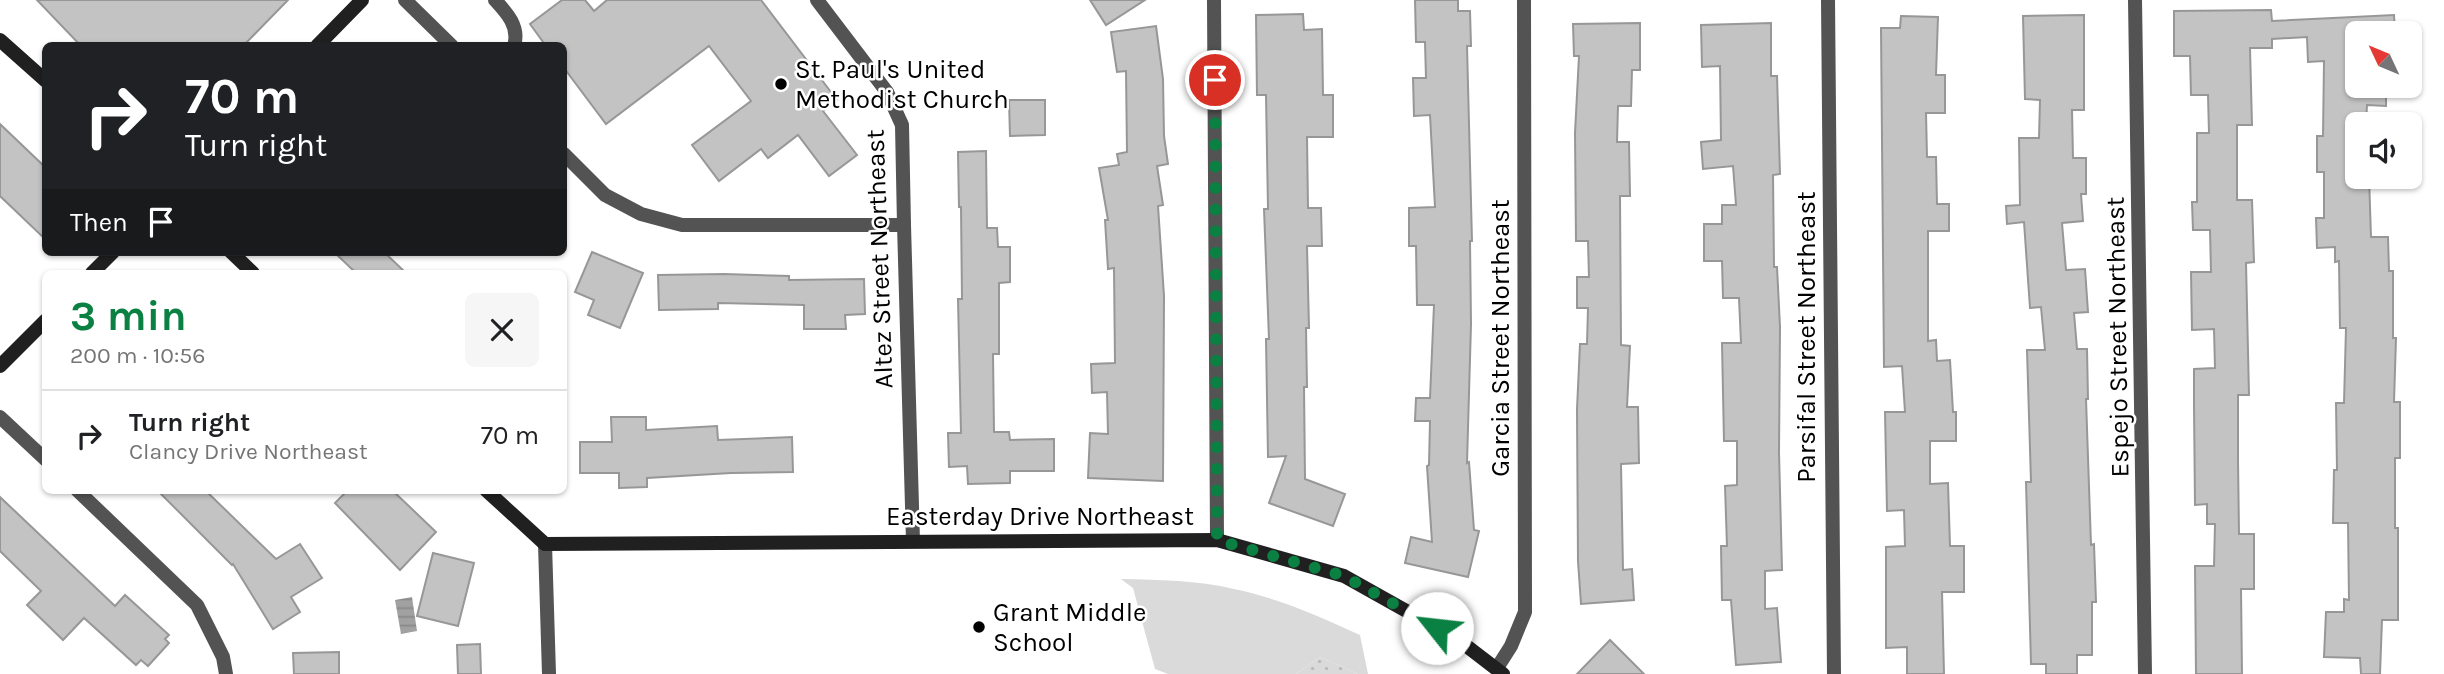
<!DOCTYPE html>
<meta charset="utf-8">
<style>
body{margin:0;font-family:Karla,sans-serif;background:#f6f6f6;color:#202124;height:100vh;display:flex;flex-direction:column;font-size:26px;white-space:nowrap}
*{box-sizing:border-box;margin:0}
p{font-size:23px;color:#757577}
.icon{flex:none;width:38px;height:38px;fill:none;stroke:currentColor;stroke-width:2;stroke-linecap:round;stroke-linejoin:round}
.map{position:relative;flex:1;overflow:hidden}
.side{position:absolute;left:42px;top:270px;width:525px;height:224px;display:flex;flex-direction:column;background:#fff;border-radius:10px;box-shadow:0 2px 5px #0004}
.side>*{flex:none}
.guide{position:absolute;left:42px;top:42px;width:525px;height:214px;border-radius:10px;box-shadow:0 2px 5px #0004;background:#202124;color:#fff;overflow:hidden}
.needle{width:46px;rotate:314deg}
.fabs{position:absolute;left:2345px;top:21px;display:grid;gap:14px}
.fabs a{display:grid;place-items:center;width:77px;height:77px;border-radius:10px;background:#fff;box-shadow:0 2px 5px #0004;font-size:35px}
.pin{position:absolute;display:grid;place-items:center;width:60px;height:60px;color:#fff;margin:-30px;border:4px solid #fff;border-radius:50%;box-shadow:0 2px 7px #0007}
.me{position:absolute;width:77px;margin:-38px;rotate:299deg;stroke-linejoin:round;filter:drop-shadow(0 0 5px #0008)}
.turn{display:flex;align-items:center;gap:24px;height:147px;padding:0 28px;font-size:32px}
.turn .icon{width:91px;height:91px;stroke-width:2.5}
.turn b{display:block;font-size:49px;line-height:60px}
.then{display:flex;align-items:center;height:66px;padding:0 28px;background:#0003;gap:14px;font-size:26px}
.round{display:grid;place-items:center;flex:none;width:74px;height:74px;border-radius:10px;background:#f6f6f6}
.summary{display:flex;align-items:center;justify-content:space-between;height:119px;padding:0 28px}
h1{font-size:42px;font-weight:700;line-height:52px;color:#0b8043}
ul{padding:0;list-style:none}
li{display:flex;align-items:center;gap:21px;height:91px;padding:0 28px;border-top:2px solid #e0e0e0}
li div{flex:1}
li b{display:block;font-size:26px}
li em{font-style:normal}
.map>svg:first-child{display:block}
.green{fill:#dadada}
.park{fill:url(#park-dots)}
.water{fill:url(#water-rules)}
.building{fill:#c3c3c3;stroke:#979797;stroke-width:2}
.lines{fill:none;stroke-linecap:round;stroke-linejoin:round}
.lane{stroke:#535353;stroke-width:14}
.street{stroke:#535353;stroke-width:14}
.secondary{stroke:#202020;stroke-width:14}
.route{stroke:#0b8043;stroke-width:12;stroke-dasharray:0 21.6}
.poi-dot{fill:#000;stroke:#fff;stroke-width:2.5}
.labels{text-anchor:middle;stroke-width:5;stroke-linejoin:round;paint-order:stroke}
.poi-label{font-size:26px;fill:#000;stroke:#fff;text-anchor:start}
.street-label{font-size:26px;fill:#000;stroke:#fff}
</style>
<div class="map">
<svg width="2444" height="674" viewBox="0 0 2444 674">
<defs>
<pattern id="park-dots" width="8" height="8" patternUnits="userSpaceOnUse" patternTransform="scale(1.75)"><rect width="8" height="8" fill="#dadada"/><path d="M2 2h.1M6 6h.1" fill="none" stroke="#b9b9b9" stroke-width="1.8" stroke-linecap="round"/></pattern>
<pattern id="water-rules" width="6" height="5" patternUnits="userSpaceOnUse" patternTransform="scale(1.75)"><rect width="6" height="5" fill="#a1a1a1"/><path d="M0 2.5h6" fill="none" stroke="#898989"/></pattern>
</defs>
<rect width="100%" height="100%" fill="#fff"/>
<!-- green -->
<path class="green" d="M 1121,579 C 1159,580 1197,580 1234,589 C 1278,598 1319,616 1360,635 L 1368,674 L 1358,674 L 1320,657 L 1296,674 L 1168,674 L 1155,669 L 1133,588 Z"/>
<!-- park -->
<path class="park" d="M 1320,657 L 1358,674 L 1296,674 Z"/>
<!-- water -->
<path class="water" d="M 412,597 L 417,631 L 401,634 L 395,600 Z"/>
<!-- building -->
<g class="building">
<path d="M 37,0 L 288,0 L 243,46 L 81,46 Z"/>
<path d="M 562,0 L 585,0 L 594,11 L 607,0 L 761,0 L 837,100 L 823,111 L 857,155 L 829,176 L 798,135 L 768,158 L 761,149 L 719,181 L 692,145 L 751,101 L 709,46 L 606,124 L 564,68 L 564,46 L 546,46 L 530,24 Z"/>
<path d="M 1090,0 L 1145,0 L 1106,25 Z"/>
<path d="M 1415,0 L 1458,0 L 1458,11 L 1470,11 L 1471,46 L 1467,46 L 1472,241 L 1470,241 L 1471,324 L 1467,463 L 1469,462 L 1474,530 L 1479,531 L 1468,577 L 1405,563 L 1411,537 L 1432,542 L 1427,466 L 1429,465 L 1430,421 L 1415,421 L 1416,398 L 1430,398 L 1434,305 L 1417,305 L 1416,246 L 1409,246 L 1409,208 L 1435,207 L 1430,115 L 1414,116 L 1413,78 L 1426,78 L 1425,42 L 1416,42 Z"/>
<path d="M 2271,10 L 2272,21 L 2394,15 L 2395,33 L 2357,33 L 2357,86 L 2386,86 L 2386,106 L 2367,105 L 2366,124 L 2357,124 L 2357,177 L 2369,177 L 2371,237 L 2388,237 L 2389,271 L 2393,271 L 2393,338 L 2396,338 L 2394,402 L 2400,402 L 2400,458 L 2395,458 L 2395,528 L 2398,528 L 2398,620 L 2382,620 L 2380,674 L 2361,674 L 2360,658 L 2324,657 L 2326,612 L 2344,612 L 2344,599 L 2349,600 L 2348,523 L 2333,523 L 2334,470 L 2337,470 L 2336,403 L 2344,403 L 2346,328 L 2340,328 L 2339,261 L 2335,262 L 2335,247 L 2317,248 L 2316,218 L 2324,218 L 2324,172 L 2317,172 L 2317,136 L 2323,136 L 2324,61 L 2308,62 L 2307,37 L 2272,39 L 2272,48 L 2250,48 L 2252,125 L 2237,125 L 2237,200 L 2252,200 L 2254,262 L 2246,263 L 2249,395 L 2238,395 L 2238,460 L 2239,534 L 2254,534 L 2254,589 L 2241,589 L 2242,674 L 2196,674 L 2195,566 L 2214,566 L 2215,524 L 2207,524 L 2207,504 L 2195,505 L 2194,405 L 2194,369 L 2215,368 L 2214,329 L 2192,330 L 2191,272 L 2211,272 L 2210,230 L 2193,230 L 2192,202 L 2197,202 L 2197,133 L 2209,133 L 2208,95 L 2191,95 L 2190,56 L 2174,56 L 2174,11 Z"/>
<path d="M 1303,14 L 1304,30 L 1322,29 L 1323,95 L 1333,95 L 1333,137 L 1307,137 L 1308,208 L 1321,208 L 1322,246 L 1307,246 L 1309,328 L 1306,328 L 1307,387 L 1304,387 L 1305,479 L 1345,494 L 1333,526 L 1269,503 L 1286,456 L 1268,457 L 1266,339 L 1269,339 L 1264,209 L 1268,209 L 1266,95 L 1257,95 L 1256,15 Z"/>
<path d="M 2084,15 L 2084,110 L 2072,110 L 2073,158 L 2086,158 L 2086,194 L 2081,194 L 2083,221 L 2062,223 L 2066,270 L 2085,269 L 2088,312 L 2074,313 L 2077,349 L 2087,349 L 2088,399 L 2086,399 L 2091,545 L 2094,544 L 2096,602 L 2092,602 L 2092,655 L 2077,655 L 2077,674 L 2046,674 L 2046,664 L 2031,664 L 2026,482 L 2031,482 L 2027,350 L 2045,350 L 2041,307 L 2030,308 L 2024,222 L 2007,224 L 2006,206 L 2020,205 L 2019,138 L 2039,138 L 2040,100 L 2025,99 L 2023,16 Z"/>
<path d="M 1901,16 L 1938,17 L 1936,75 L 1945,75 L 1945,113 L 1926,113 L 1927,157 L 1936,157 L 1937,204 L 1949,204 L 1949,231 L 1928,231 L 1928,341 L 1936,340 L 1937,361 L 1950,360 L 1953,412 L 1956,412 L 1956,441 L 1930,441 L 1930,484 L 1948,483 L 1950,546 L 1964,546 L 1964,592 L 1942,592 L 1944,674 L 1907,674 L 1907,647 L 1886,648 L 1886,547 L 1905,546 L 1904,510 L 1887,511 L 1885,412 L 1905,412 L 1902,366 L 1884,367 L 1881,28 L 1900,28 Z"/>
<path d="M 1640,23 L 1640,70 L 1632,70 L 1631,106 L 1618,106 L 1617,142 L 1629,142 L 1630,196 L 1620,196 L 1621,345 L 1630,346 L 1627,407 L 1638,407 L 1639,463 L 1621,464 L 1623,570 L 1632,569 L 1634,600 L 1581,604 L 1578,561 L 1577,409 L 1580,344 L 1587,344 L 1588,308 L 1577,308 L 1577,277 L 1589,277 L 1588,241 L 1576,241 L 1575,133 L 1579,56 L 1574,56 L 1573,24 Z"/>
<path d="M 1771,23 L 1771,76 L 1777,76 L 1780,174 L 1773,175 L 1774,267 L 1777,267 L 1780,327 L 1779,452 L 1782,570 L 1765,571 L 1765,609 L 1777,608 L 1781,662 L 1736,665 L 1731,600 L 1722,600 L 1721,546 L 1727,546 L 1725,486 L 1737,485 L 1737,441 L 1724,441 L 1722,343 L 1741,343 L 1739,298 L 1723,298 L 1722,261 L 1704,261 L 1704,224 L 1722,224 L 1722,205 L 1736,205 L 1733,166 L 1703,169 L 1701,142 L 1721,140 L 1720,66 L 1702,67 L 1701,25 Z"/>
<path d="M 1156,26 L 1163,79 L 1164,136 L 1168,164 L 1157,166 L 1163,205 L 1158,206 L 1164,296 L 1163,481 L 1088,478 L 1090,433 L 1108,434 L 1107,392 L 1092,393 L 1091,364 L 1115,363 L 1114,268 L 1108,269 L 1105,220 L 1108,220 L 1099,168 L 1119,165 L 1117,154 L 1127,152 L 1126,71 L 1117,72 L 1111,32 Z"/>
<path d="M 1009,100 L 1045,100 L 1045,135 L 1010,136 Z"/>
<path d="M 0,124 L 46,168 L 46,240 L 0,196 Z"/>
<path d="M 986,151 L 987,228 L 997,228 L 998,247 L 1010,247 L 1010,282 L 999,283 L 999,354 L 993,354 L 994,432 L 1009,432 L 1010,440 L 1054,439 L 1054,471 L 1010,471 L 1010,483 L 968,484 L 967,466 L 949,467 L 948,433 L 961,433 L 958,299 L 962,299 L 961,207 L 959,207 L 958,152 Z"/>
<path d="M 334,252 L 384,252 L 406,273 L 356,273 Z"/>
<path d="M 592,252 L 643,273 L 620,328 L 588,315 L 594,300 L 575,292 Z"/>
<path d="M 724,274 L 789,276 L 789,280 L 864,279 L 865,314 L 845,315 L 846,329 L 804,329 L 804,305 L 718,303 L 718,309 L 659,310 L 658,275 Z"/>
<path d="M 611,417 L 646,417 L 646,430 L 717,426 L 718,440 L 792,437 L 793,472 L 731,473 L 647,478 L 647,487 L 619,488 L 619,473 L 580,473 L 580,442 L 612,442 Z"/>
<path d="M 157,490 L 205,490 L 276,559 L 300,544 L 322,578 L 291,597 L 300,612 L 273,629 L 233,564 L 232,565 Z"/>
<path d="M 348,490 L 392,490 L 436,532 L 400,570 L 335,503 Z"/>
<path d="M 0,497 L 115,606 L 125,595 L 169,635 L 165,639 L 169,643 L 148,666 L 141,660 L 136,665 L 84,618 L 63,640 L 27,605 L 41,591 L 0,551 Z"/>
<path d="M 433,553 L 474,563 L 458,626 L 417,616 Z"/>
<path d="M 1610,640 L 1644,674 L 1577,674 Z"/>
<path d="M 480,644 L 481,674 L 458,674 L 457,645 Z"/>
<path d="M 339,652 L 339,674 L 294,674 L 293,653 Z"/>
</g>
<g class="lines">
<!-- lane -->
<g class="lane">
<path d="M 495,0 C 507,13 520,27 514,46"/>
<path d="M 817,0 L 887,92 L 902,125 L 904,225"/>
</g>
<!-- street -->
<g class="street">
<path d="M 405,0 L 452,46"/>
<path d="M 1214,0 L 1217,540"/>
<path d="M 1828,0 L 1834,674"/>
<path d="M 2135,0 L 2145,674"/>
<path d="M 564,154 L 605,195 L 641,214 L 682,225 L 904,225 L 913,541"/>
<path d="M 0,417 L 46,460"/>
<path d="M 77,490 L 197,605 L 223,657 L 226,674"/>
<path d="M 545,544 L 549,674"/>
<path d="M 1497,668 L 1511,646 L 1525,612 L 1524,0"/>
</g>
<!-- secondary -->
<g class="secondary">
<path d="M 0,40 L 46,81"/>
<path d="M 317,46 L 362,0"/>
<path d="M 231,252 L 253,273"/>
<path d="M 92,273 L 113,252"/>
<path d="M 0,366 L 46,320"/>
<path d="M 486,490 L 545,544 L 1217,540 L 1344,576 L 1460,641 L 1503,674"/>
</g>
</g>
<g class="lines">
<!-- route -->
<path class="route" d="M 1215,80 L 1217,540 L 1344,576 L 1437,628"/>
</g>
<!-- markers -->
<g class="poi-dot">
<circle cx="781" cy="84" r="7"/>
<circle cx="979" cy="627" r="7"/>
</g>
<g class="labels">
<!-- poi labels -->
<g class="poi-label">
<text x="795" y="78">St. Paul's United<tspan x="795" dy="30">Methodist Church</tspan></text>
<text x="993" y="621">Grant Middle<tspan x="993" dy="30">School</tspan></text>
</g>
<!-- street labels -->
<g class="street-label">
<text transform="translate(879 259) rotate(-92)" y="9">Altez Street Northeast</text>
<text transform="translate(1806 337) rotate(-90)" y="9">Parsifal Street Northeast</text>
<text transform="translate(2117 337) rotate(-91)" y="9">Espejo Street Northeast</text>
<text transform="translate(1500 338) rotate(-90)" y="9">Garcia Street Northeast</text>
<text x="1040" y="525">Easterday Drive Northeast</text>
</g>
</g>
</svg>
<div class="fabs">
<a><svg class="needle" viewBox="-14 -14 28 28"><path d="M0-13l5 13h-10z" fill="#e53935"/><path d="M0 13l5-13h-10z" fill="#757577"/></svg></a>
<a><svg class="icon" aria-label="sound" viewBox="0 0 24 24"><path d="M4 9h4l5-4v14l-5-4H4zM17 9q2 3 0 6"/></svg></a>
</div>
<div class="pin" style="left:1215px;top:80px;background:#d93025"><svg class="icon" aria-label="arrive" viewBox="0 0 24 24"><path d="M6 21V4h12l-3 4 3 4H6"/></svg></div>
<svg class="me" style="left:1437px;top:628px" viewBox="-20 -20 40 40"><circle r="19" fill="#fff"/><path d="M0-13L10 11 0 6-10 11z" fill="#0b8043"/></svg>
<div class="guide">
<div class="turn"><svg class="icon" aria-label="right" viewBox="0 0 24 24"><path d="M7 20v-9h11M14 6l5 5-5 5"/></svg><div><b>70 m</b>Turn right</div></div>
<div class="then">Then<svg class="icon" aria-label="arrive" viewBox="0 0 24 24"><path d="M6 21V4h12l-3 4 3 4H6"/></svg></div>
</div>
<section class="side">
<div class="summary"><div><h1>3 min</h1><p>200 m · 10:56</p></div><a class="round"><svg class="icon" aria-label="close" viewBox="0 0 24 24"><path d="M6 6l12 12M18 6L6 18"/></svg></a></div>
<ul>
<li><svg class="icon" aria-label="right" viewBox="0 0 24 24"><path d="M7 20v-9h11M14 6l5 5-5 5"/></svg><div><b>Turn right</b><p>Clancy Drive Northeast</p></div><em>70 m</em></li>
</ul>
</section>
</div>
